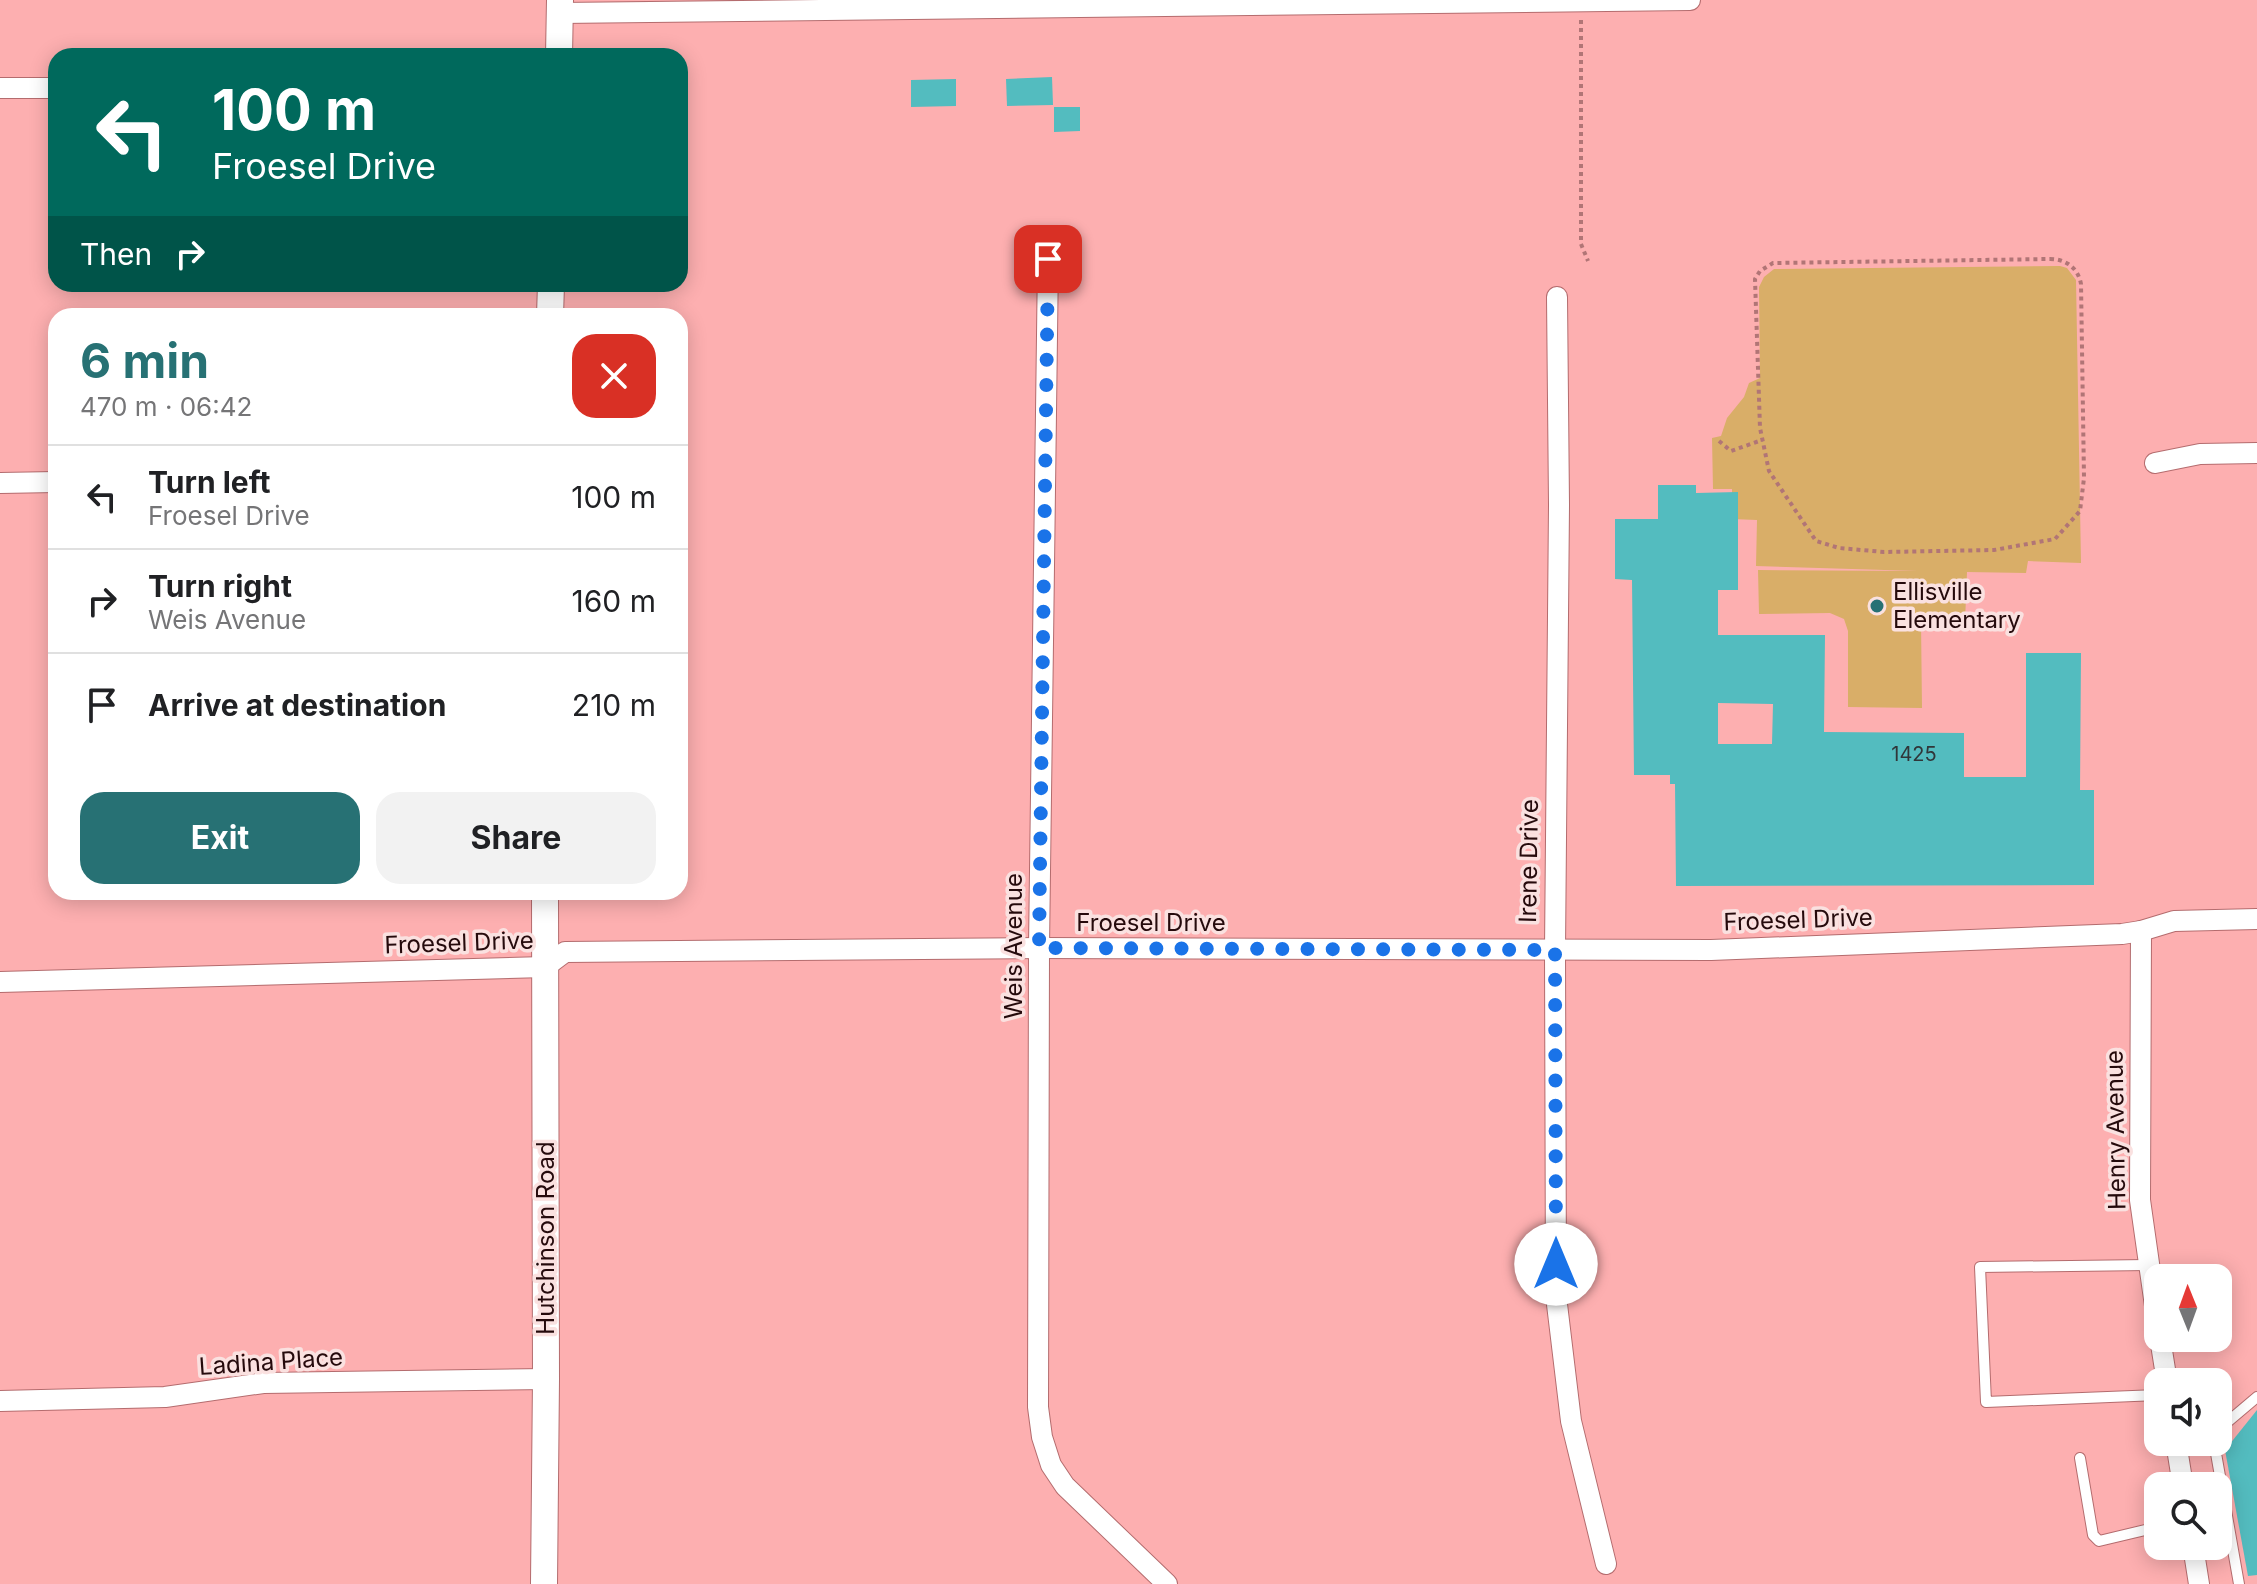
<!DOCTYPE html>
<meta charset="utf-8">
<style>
body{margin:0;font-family:Inter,sans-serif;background:#f2f2f2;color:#202124;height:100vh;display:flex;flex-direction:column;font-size:30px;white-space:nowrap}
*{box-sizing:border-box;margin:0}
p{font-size:26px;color:#757577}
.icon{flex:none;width:44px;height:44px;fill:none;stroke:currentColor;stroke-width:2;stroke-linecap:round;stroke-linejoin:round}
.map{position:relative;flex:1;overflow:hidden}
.side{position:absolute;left:48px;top:308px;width:640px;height:592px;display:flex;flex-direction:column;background:#fff;border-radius:24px;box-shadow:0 4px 20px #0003}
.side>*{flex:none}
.top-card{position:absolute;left:48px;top:48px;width:640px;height:244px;border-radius:24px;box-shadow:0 4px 20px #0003;background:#00695c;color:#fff;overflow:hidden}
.needle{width:52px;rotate:359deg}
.tools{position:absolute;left:2144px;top:1264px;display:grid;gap:16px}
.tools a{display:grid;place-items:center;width:88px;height:88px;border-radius:16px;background:#fff;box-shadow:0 4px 20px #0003;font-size:40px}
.pin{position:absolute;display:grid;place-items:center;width:68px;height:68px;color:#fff;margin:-34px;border-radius:16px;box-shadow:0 4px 12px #0006}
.me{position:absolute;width:88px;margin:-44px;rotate:0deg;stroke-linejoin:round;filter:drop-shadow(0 0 6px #0008)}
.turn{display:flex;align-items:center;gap:28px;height:168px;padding:0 32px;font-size:36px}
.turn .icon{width:104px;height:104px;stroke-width:2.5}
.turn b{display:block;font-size:56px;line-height:68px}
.then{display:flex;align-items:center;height:76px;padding:0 32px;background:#0003;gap:16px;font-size:30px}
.round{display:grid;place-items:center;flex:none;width:84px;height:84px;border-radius:24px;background:#f2f2f2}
.headline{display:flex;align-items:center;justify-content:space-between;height:136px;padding:0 32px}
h1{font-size:48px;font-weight:700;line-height:60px;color:#277174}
.action{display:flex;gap:16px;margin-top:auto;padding:16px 32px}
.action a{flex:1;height:92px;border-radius:24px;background:#277174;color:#fff;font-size:32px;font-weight:700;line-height:92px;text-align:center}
.action a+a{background:#f2f2f2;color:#202124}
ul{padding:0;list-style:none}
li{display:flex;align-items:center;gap:24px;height:104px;padding:0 32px;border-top:2px solid #e0e0e0}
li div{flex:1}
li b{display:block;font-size:30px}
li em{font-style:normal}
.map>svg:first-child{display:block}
.green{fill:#d9ae68}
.building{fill:#53bcbf;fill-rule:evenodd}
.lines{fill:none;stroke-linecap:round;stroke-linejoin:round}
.service-casing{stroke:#b46c6e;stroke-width:12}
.minor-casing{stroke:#b46c6e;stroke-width:22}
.tertiary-casing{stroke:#b46c6e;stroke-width:28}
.path{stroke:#b17576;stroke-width:4;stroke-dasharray:4 4;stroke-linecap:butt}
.service{stroke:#fff;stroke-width:10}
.minor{stroke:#fff;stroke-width:20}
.tertiary{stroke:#fff;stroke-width:26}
.route{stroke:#1a73e8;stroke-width:14;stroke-dasharray:0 25.2}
.poi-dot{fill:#277174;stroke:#fae1e0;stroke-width:3}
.labels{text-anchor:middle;stroke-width:7;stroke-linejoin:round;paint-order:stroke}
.number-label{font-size:20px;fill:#303639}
.poi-label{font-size:24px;fill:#250a0c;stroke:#fae1e0;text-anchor:start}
.street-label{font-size:24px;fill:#250a0c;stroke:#fae1e0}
</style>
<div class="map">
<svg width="2257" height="1584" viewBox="0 0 2257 1584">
<rect width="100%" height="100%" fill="#fdafb0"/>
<!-- green -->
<path class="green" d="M 2060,266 L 2067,268 L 2076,280 L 2081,563 L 2028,561 L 2026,573 L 1967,572 L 1965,622 L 1921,622 L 1922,708 L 1848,707 L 1848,631 L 1844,619 L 1830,613 L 1759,614 L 1758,570 L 1918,571 L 1756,566 L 1757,520 L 1732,519 L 1732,489 L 1713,489 L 1712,438 L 1721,436 L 1727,418 L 1744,397 L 1749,383 L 1760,378 L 1759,287 L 1764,277 L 1774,269 Z"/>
<!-- building -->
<g class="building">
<path d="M 1052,77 L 1053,105 L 1007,106 L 1006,79 Z"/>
<path d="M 956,79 L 956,106 L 911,107 L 911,80 Z"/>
<path d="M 1054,107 L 1080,107 L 1080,131 L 1054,132 Z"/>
<path d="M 1658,485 L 1696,485 L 1696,493 L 1738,492 L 1738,590 L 1718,590 L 1718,635 L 1825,635 L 1824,732 L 1964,733 L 1964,777 L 2026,777 L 2026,653 L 2081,653 L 2080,790 L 2094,790 L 2094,885 L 1676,886 L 1675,784 L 1670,784 L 1670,775 L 1634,775 L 1632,580 L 1615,579 L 1615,519 L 1658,519 ZM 1718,703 L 1773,704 L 1772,744 L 1718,744 Z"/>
<path d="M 2257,1410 L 2257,1575 L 2248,1576 L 2225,1450 Z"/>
</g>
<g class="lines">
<defs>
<g id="service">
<path d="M 2148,1265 L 1980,1267 L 1986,1402 L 2158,1395"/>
<path d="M 2218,1430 L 2257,1397"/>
<path d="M 2214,1442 L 2239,1584"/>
<path d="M 2080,1458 L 2093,1535 L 2099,1541 L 2158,1527"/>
</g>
<g id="minor">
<path d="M 560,13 L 1690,0"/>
<path d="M 0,88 L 56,88"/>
<path d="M 1048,259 L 1039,948 L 1038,1407 L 1042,1437 L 1051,1465 L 1065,1486 L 1167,1584"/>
<path d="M 1557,297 L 1559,505 L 1555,950 L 1556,1296 L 1571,1421 L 1606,1564"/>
<path d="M 2155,463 L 2200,454 L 2257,453"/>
<path d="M 0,483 L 56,482"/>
<path d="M 2141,931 L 2140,1200 L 2158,1327"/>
<path d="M 0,982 L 545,967 L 565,952 L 1039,948 L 1711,950 L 2122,934 L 2141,931 L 2174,921 L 2257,919"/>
<path d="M 2160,1338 L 2167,1382"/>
<path d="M 0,1401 L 165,1397 L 263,1383 L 546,1379"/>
<path d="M 2176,1442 L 2183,1486"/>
<path d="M 2193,1546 L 2199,1584"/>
</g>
<g id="tertiary">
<path d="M 559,56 L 560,0"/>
<path d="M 550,316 L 551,284"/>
<path d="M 544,1584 L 546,1379 L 545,892"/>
</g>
</defs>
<!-- service casing -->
<use href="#service" class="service-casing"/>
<!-- minor casing -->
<use href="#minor" class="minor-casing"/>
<!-- tertiary casing -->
<use href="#tertiary" class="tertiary-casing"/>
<!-- path -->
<g class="path">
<path d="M 1581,20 L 1581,244 L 1588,261"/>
<path d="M 2050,259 C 2066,259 2078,268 2081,284 L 2084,478 L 2080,511 L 2055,539 L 1994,550 L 1884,552 L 1839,548 L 1816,541 L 1769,471 L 1760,428 L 1755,279 L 1760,271 L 1773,263 Z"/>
<path d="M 1719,441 L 1731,451 L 1762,440"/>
</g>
<!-- service -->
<use href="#service" class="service"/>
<!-- minor -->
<use href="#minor" class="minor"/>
<!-- tertiary -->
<use href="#tertiary" class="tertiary"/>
</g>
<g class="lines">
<!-- route -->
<path class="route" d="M 1048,259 L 1039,948 L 1555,950 L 1556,1264"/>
</g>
<!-- markers -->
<circle class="poi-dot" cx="1877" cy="606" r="8"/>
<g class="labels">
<!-- number labels -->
<g class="number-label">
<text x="1914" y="761">1425</text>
</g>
<!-- poi labels -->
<g class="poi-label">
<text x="1893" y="600">Ellisville<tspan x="1893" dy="28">Elementary</tspan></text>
</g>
<!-- street labels -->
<g class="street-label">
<text transform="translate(1529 861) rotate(-89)" y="8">Irene Drive</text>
<text transform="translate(1798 920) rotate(-2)" y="8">Froesel Drive</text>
<text x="1151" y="931">Froesel Drive</text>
<text transform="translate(459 943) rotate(-2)" y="8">Froesel Drive</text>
<text transform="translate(1014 946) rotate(-90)" y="8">Weis Avenue</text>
<text transform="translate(2116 1130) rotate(-91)" y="8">Henry Avenue</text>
<text transform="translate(546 1238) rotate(-90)" y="8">Hutchinson Road</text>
<text transform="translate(271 1362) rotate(-4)" y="8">Ladina Place</text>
</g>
</g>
</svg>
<div class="tools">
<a><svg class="needle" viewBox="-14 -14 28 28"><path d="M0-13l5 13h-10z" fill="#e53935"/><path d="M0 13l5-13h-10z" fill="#757577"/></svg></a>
<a><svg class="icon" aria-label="sound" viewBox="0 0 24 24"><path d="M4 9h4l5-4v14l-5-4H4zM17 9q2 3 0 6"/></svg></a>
<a><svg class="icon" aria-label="search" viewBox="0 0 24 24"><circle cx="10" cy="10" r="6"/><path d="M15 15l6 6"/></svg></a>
</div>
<div class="pin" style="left:1048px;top:259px;background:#d93025"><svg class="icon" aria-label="arrive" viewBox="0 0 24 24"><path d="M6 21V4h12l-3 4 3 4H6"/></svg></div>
<svg class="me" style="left:1556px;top:1264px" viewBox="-20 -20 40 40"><circle r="19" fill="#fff"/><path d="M0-13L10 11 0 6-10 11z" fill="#1a73e8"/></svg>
<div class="top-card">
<div class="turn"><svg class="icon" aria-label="left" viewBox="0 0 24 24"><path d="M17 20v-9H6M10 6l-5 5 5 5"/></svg><div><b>100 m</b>Froesel Drive</div></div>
<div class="then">Then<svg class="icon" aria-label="right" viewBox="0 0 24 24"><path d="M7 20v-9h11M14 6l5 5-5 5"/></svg></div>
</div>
<section class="side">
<div class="headline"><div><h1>6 min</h1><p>470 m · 06:42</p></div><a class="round" style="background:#d93025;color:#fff"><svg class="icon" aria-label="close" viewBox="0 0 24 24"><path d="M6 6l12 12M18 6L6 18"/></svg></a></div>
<ul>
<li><svg class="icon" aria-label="left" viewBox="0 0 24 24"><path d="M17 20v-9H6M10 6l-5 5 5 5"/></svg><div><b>Turn left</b><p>Froesel Drive</p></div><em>100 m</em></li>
<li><svg class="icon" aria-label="right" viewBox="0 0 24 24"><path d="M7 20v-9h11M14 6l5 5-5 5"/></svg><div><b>Turn right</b><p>Weis Avenue</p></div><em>160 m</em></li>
<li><svg class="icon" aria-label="arrive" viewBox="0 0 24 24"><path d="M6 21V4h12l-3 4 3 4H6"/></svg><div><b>Arrive at destination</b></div><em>210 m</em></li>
</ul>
<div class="action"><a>Exit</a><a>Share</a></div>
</section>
</div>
